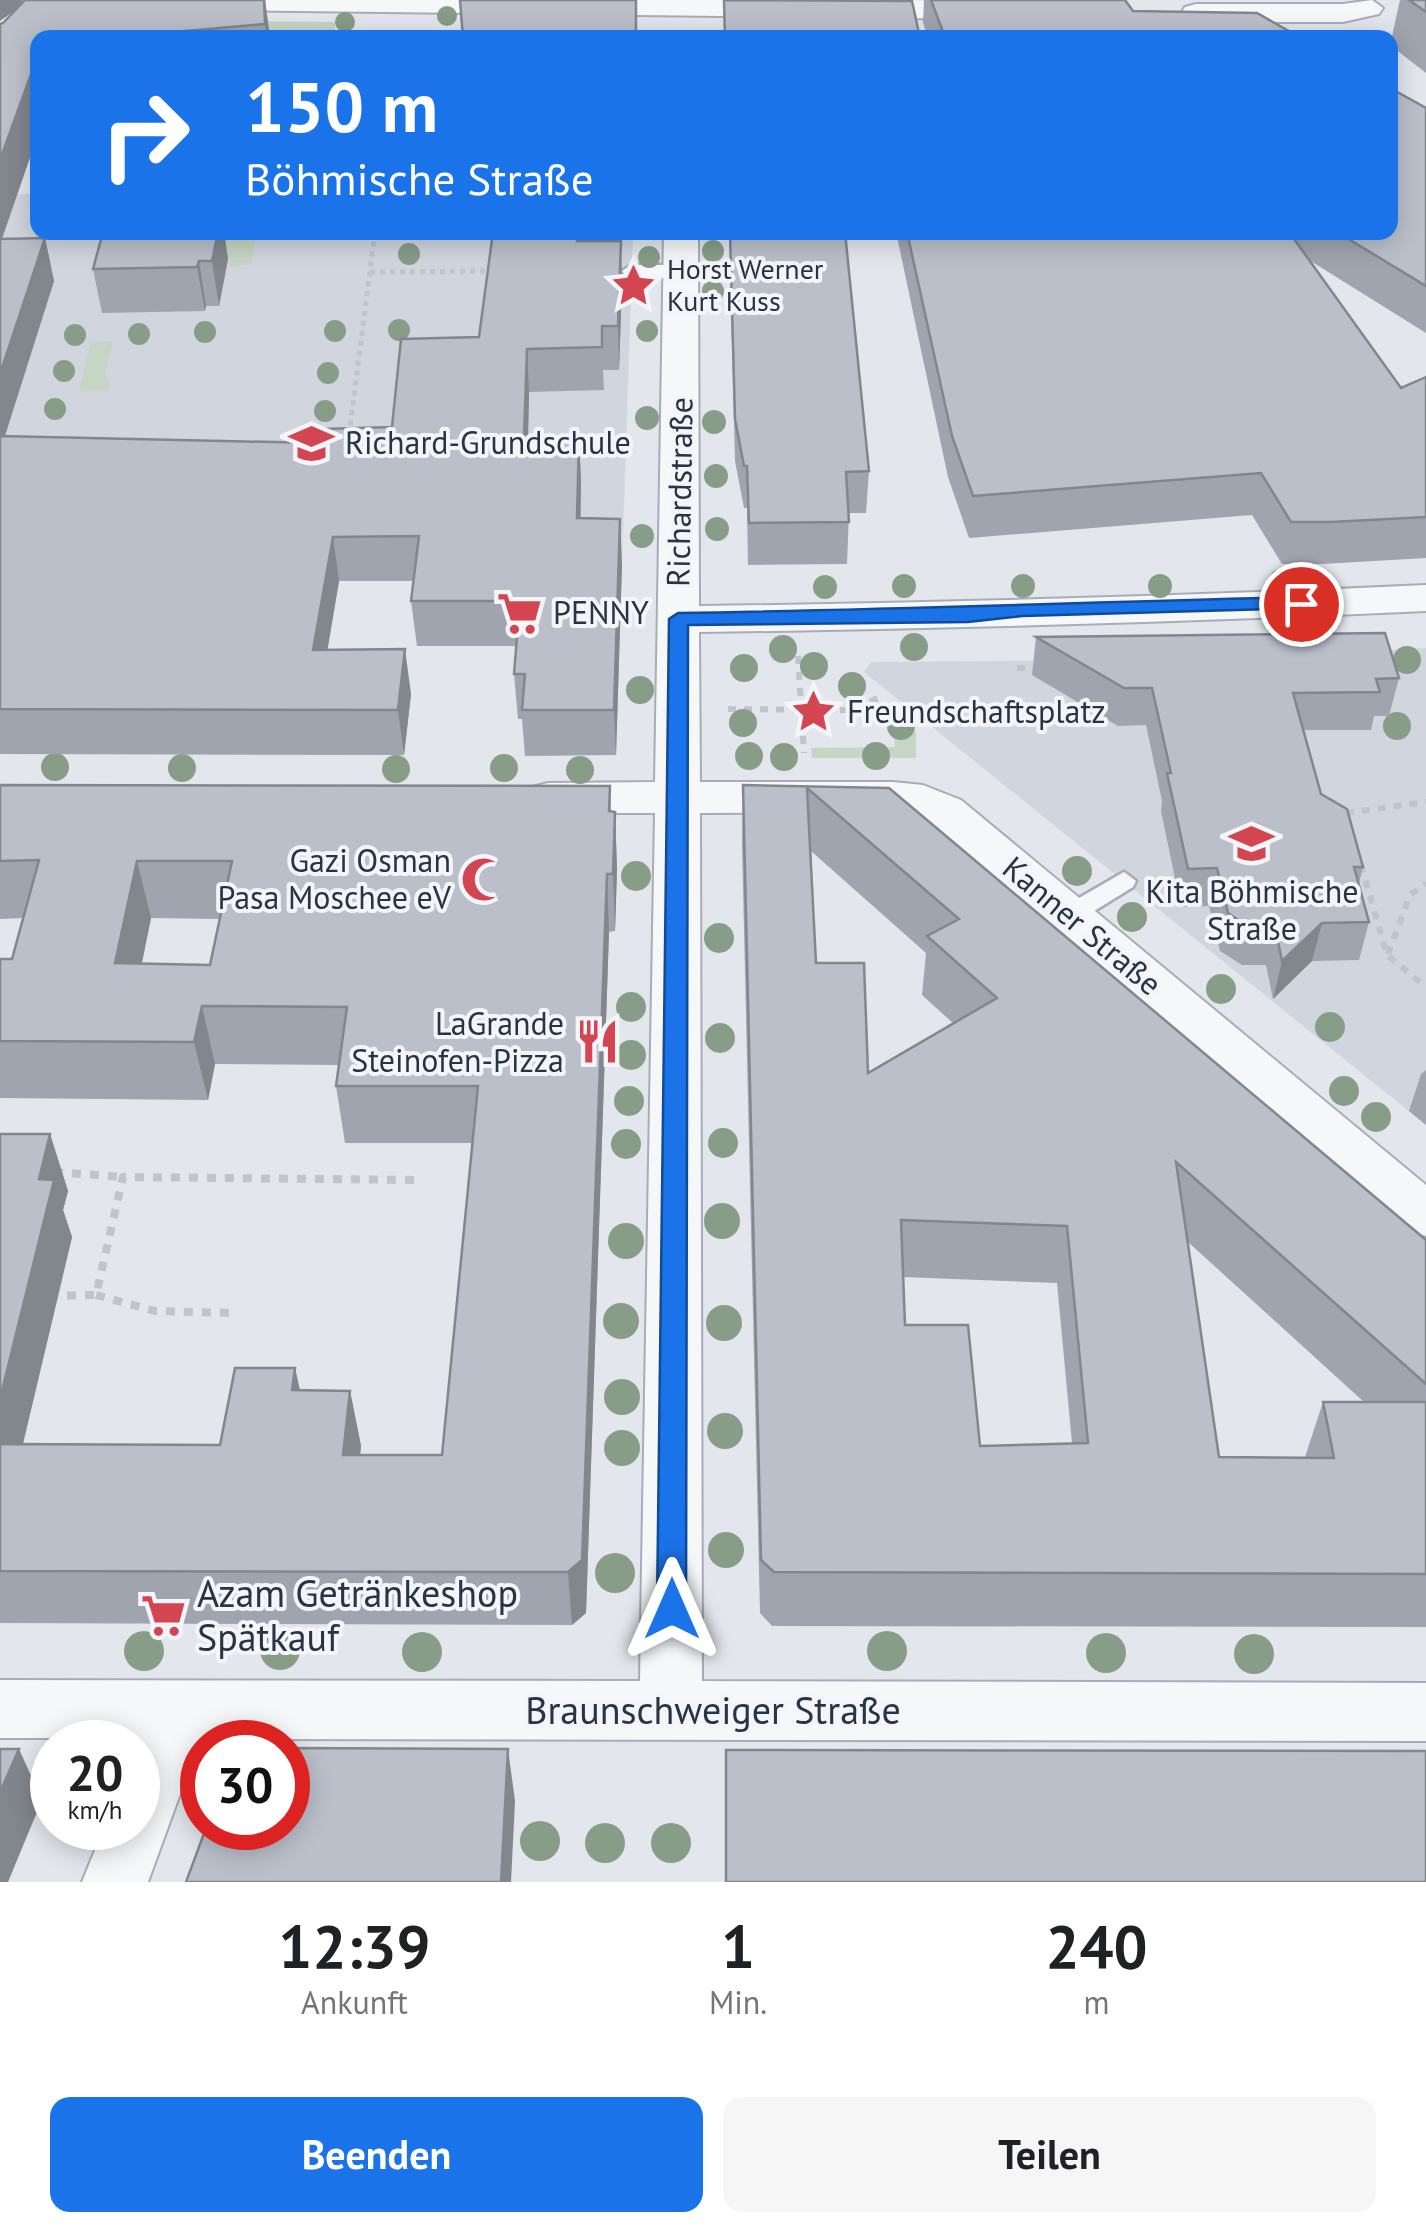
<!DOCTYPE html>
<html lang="de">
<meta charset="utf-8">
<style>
body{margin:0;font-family:"PT Sans",sans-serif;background:#f6f6f6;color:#202124;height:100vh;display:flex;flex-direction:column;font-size:38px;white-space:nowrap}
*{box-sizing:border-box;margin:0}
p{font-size:32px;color:#757577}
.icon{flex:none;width:55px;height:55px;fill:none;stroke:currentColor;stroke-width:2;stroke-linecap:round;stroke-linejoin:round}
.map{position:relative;height:1882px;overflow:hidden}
.panel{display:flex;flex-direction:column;background:#fff;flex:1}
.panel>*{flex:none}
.guide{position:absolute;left:30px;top:30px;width:1368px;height:210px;border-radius:20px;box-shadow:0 5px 25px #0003;background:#1a73e8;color:#fff;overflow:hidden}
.speed{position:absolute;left:30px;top:1720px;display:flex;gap:20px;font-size:50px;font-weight:700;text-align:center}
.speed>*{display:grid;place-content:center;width:130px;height:130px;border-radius:50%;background:#fff;box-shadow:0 5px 25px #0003;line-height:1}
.speed small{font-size:25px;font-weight:400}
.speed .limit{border:15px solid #d22;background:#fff;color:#111}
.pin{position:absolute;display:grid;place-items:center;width:85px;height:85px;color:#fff;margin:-42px;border:5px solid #fff;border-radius:50%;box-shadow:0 2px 10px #0007}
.me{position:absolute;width:110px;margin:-55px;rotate:0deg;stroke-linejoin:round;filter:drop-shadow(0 0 8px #0008)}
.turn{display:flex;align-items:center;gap:35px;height:210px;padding:0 50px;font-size:45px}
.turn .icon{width:130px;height:130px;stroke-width:2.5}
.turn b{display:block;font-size:70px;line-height:85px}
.eta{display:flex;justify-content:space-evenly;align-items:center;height:170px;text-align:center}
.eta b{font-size:60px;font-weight:700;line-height:70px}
.primary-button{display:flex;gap:20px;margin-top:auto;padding:20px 50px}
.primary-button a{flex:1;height:115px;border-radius:20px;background:#1a73e8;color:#fff;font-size:40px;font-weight:700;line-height:115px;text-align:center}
.primary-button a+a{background:#f6f6f6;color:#202124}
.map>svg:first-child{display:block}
.built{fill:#d1d5de}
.green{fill:#c7d6c4}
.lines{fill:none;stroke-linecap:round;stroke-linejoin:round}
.lane-casing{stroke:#a8acb7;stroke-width:5}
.street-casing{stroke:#a8acb7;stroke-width:4}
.path-far2{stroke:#c1c4ca;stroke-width:5;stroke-dasharray:5 5;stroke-linecap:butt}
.path-far1{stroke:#c1c4ca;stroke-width:6;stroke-dasharray:8 8;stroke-linecap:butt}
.path{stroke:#c1c4ca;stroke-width:8;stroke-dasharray:9 9;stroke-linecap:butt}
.lane{fill:#f6f7f9;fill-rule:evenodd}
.street{fill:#f6f7f9;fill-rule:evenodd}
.tree{fill:#879d88}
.wall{fill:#a0a4ae;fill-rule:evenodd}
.shaded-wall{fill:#82868d}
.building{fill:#babfca;stroke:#82868d;stroke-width:2.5;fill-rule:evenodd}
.route{fill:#1a73e8;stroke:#114b97;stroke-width:2.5}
.labels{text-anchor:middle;stroke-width:8;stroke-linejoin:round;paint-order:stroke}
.far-poi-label{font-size:28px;fill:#2a3245;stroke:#f3f5f9;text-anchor:start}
.poi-label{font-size:32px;fill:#2a3245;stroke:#f3f5f9;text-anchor:start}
.street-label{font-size:32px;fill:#2a3245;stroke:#f3f5f9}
.near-poi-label{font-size:38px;fill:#2a3245;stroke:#f3f5f9;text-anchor:start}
.near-street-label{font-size:38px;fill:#2a3245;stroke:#f3f5f9}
</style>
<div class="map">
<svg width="1426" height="1882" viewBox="0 0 1426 1882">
<rect width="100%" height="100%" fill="#e3e6ec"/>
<!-- built -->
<g class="built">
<path d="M 16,194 L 37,194 L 38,232 L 633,233 L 622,564 L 0,548 L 0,243 Z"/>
<path d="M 1426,648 L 1426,1125 L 864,672 L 871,662 L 1202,659 Z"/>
</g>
<!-- green -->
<g class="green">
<path d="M 214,21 L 335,22 L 335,37 L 142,38 Z"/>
<path d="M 167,233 L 257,233 L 251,264 L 230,267 L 231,259 L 216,259 Z"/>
<path d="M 113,341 L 105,375 L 111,385 L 107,390 L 79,391 L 91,342 Z"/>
<path d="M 879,702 L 916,732 L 916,758 L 812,758 L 811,748 L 895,747 L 893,729 L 867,708 Z"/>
</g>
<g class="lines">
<defs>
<g id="lane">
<path d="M 631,265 L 681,265 L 690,271 L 681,277 L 625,275 L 622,271 Z"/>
<path d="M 1124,872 L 1136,881 L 1133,887 L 1078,921 L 1060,921 L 1057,915 L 1060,909 Z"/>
</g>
<g id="street">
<path d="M 98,0 L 899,0 L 989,1 L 1000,4 L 1004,10 L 1000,16 L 989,19 L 113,9 L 102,6 Z"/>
<path d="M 1372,0 L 1383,8 L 1379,14 L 1343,22 L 1196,22 L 1185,19 L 1181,13 L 1185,7 L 1196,4 L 1343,4 Z"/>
<path d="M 664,232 L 698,232 L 699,606 C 942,603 1184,596 1426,585 L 1426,611 C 1184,622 942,629 699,632 L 700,782 L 893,782 L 923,785 L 961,800 L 1426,1185 L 1426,1236 L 1407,1230 L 929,822 L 914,814 L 893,812 L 700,813 L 702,1681 L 1426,1683 L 1426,1741 L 200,1739 L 148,1882 L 82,1882 L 104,1828 L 138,1828 L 138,1738 L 0,1738 L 0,1680 L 640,1681 L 655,813 L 548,813 L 532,809 L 526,798 L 532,787 L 548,783 L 655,782 Z"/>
</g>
</defs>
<!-- lane casing -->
<use href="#lane" class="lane-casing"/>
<!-- street casing -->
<use href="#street" class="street-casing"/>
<!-- path-far2 -->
<g class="path-far2">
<path d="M 370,272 L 493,271"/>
<path d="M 349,435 L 375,232"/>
</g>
<!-- path-far1 -->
<g class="path-far1">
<path d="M 798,656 L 804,753"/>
<path d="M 1017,668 L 1041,667"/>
<path d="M 728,709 L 853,710 L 882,696"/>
<path d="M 1346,813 L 1426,802"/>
<path d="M 1361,865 L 1387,955 L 1426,987"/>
<path d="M 1388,954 L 1410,895 L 1426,883"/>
</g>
<!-- path -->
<g class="path">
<path d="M 54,1172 L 123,1177"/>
<path d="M 96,1295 L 155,1311 L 235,1313"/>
<path d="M 49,1296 L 96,1295 L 123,1177 L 422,1180"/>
</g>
<!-- lane -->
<use href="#lane" class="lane"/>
<!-- street -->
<use href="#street" class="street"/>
</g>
<!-- trees -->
<g class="tree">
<circle cx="447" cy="16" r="10"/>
<circle cx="345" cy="22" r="10"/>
<circle cx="713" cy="251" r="11"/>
<circle cx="409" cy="254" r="11"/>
<circle cx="649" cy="257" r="11"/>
<circle cx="713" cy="291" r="11"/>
<circle cx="399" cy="330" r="11"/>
<circle cx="335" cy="331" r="11"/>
<circle cx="647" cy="331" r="11"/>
<circle cx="205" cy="332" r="11"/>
<circle cx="139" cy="334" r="11"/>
<circle cx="75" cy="335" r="11"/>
<circle cx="64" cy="371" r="11"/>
<circle cx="328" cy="373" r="11"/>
<circle cx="55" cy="409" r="11"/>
<circle cx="325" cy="411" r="11"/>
<circle cx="647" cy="418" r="12"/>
<circle cx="714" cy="422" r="12"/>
<circle cx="716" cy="476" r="12"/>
<circle cx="717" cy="529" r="12"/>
<circle cx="642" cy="536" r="12"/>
<circle cx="1281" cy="581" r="12"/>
<circle cx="904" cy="586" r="12"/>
<circle cx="1023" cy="586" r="12"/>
<circle cx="1160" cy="586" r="12"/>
<circle cx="825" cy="587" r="12"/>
<circle cx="914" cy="647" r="14"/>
<circle cx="783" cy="649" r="14"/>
<circle cx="1407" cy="660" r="14"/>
<circle cx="814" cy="666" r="14"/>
<circle cx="744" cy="668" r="14"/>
<circle cx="852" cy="686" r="14"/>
<circle cx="640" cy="690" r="14"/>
<circle cx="743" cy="723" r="14"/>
<circle cx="901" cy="726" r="14"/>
<circle cx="1397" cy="726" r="14"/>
<circle cx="749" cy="756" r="14"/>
<circle cx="876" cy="756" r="14"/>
<circle cx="784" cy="757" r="14"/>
<circle cx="55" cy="767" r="14"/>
<circle cx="182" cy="768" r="14"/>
<circle cx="504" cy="768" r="14"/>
<circle cx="396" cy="769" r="14"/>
<circle cx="580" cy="770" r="14"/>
<circle cx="1077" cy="871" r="15"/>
<circle cx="636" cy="876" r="15"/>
<circle cx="1132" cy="917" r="15"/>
<circle cx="719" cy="938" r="15"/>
<circle cx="1221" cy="989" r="15"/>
<circle cx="631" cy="1007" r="15"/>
<circle cx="1330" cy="1027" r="15"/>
<circle cx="720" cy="1038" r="15"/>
<circle cx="631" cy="1055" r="15"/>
<circle cx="1344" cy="1091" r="15"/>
<circle cx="629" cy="1101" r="15"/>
<circle cx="1376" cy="1117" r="15"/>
<circle cx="723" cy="1143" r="15"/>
<circle cx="626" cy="1144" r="15"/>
<circle cx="722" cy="1221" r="18"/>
<circle cx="626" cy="1241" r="18"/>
<circle cx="621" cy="1321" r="18"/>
<circle cx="724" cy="1323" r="18"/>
<circle cx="622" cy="1397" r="18"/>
<circle cx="725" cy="1431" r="18"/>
<circle cx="622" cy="1448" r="18"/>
<circle cx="726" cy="1550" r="18"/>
<circle cx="615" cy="1573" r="20"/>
<circle cx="280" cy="1650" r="20"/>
<circle cx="144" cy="1651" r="20"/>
<circle cx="887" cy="1651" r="20"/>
<circle cx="422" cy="1652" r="20"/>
<circle cx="1106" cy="1653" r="20"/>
<circle cx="1254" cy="1654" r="20"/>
<circle cx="540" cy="1841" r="20"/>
<circle cx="605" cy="1843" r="20"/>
<circle cx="671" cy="1843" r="20"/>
</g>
<!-- wall -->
<g class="wall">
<path d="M 265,0 L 270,38 L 38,38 L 38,134 L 2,239 L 45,238 L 54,281 L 5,436 L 318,443 L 392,427 L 479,337 L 580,241 L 622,284 L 619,370 L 603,370 L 604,390 L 529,392 L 528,438 L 579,437 L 581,482 L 580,518 L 622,564 L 616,755 L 525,756 L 522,719 L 518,719 L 514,674 L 517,646 L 417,646 L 411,601 L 414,581 L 339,581 L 327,650 L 411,694 L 404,755 L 0,754 L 0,24 Z"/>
<path d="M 924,0 L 1125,0 L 1133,11 L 1301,38 L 928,38 L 923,23 Z"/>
<path d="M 1400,0 L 1426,0 L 1426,73 L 1390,45 Z"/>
<path d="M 1426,108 L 1426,333 L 1309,260 L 1401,388 L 1426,377 L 1426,558 L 1322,564 L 1282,564 L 1252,515 L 969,538 L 948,477 L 896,232 L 1390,232 Z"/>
<path d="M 103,232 L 224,232 L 228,259 L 219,306 L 206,306 L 205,311 L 102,313 L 93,269 Z"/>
<path d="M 729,232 L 845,232 L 869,471 L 866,513 L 849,513 L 847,564 L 748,565 L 747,508 L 744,508 L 735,461 Z"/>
<path d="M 1036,637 L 1399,678 L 1389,716 L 1374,716 L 1371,730 L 1303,730 L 1321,794 L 1363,867 L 1359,883 L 1369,922 L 1359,960 L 1312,961 L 1273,999 L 1266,965 L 1242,965 L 1220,951 L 1209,906 L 1181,907 L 1161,811 L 1162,801 L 1146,725 L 1118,726 L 1032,675 Z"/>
<path d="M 0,785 L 610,786 L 611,811 L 615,812 L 617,869 L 615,931 L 609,932 L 586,1613 L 572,1625 L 0,1623 L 0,1134 L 50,1134 L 68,1191 L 63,1210 L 72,1237 L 23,1444 L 220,1445 L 295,1368 L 300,1390 L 350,1391 L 361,1446 L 360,1455 L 442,1455 L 473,1143 L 345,1143 L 336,1086 L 339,1065 L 215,1064 L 208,1100 L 0,1098 L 0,959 L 12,959 L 23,918 L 0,919 ZM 151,918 L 220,919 L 210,965 L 142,963 Z"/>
<path d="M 743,785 L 889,788 L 1426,1240 L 1426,1627 L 772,1626 L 760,1613 L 742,844 ZM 811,851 L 926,953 L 922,995 L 954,1024 L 868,1073 L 816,963 ZM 1188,1242 L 1364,1402 L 1323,1402 L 1305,1457 L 1219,1457 ZM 903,1277 L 1057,1283 L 1072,1443 L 980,1446 L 905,1325 Z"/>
<path d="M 1426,1070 L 1426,1125 L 1409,1111 L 1421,1074 Z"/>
</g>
<!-- shaded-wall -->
<g class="shaded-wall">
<path d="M 0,0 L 23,0 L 14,11 L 0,21 Z"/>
<path d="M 265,0 L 270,38 L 267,38 L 265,24 Z"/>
<path d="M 33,69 L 38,92 L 38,134 L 0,244 L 0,160 Z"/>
<path d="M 211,232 L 224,232 L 228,259 L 219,306 L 212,261 Z"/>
<path d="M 45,238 L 54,281 L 0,451 L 0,374 Z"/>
<path d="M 621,241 L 622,284 L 619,370 L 618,326 Z"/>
<path d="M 199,261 L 206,306 L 205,311 L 197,267 Z"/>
<path d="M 527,349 L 529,392 L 527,483 L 524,438 Z"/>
<path d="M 579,437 L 581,482 L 580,563 L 577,518 Z"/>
<path d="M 620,519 L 622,564 L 616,755 L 614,710 Z"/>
<path d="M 333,537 L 339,581 L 320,695 L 313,650 Z"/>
<path d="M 405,649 L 411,694 L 404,755 L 398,710 Z"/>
<path d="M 615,812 L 617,869 L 615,931 L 613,874 Z"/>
<path d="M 137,861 L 151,918 L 130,1020 L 115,963 Z"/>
<path d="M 607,874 L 609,932 L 586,1613 L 572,1625 L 568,1572 Z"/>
<path d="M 1322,923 L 1312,961 L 1273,999 L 1282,961 Z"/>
<path d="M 202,1006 L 215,1064 L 208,1100 L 194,1042 Z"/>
<path d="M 50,1134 L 68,1191 L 63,1210 L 72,1237 L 10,1498 L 0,1472 L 0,1399 L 39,1179 Z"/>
<path d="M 295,1368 L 307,1423 L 292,1390 Z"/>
<path d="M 350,1391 L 361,1446 L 354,1508 L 343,1455 Z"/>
<path d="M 19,1749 L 42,1800 L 8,1882 L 0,1882 L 0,1792 Z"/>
<path d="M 508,1749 L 515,1801 L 511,1882 L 501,1882 Z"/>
</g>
<!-- building -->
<g class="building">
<path d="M 25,0 L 264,0 L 265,24 L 107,38 L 38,38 L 38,70 L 33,69 L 0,160 L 0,24 L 3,23 Z"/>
<path d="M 460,0 L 636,0 L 636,38 L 463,38 Z"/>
<path d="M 724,0 L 912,1 L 920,38 L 725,38 Z"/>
<path d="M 931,0 L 1125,0 L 1133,11 L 1257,13 L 1301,38 L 1002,38 L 1001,34 L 943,32 Z"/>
<path d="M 1409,0 L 1426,0 L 1426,12 Z"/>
<path d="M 1390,88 L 1426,108 L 1426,286 L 1337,232 L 1390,232 Z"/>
<path d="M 103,232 L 218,232 L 212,261 L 199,261 L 197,267 L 93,269 Z"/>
<path d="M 493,232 L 577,232 L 577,241 L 621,241 L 618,326 L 602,326 L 602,347 L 527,349 L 524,438 L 579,437 L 577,518 L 620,519 L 614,710 L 522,710 L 525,674 L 514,674 L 520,601 L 411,601 L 419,536 L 333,537 L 313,650 L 405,649 L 398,710 L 0,709 L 0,436 L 318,443 L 322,429 L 392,427 L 401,339 L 479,337 Z"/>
<path d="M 730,232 L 845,232 L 869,471 L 846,472 L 849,522 L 749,523 L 747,466 L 744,466 L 735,419 Z"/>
<path d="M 907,232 L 1289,232 L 1401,388 L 1426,377 L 1426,517 L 1331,522 L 1291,522 L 1261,473 L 973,496 L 952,436 Z"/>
<path d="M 45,238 L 0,374 L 0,239 Z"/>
<path d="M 1385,633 L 1399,678 L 1376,679 L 1380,692 L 1293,693 L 1321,794 L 1347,809 L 1363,867 L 1354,867 L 1369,922 L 1322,923 L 1282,961 L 1275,927 L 1250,928 L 1228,913 L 1217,868 L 1188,869 L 1167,773 L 1171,773 L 1152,688 L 1124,688 L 1036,637 Z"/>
<path d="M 0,785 L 610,786 L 609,811 L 615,812 L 613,874 L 607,874 L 582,1560 L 568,1572 L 0,1571 L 0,1444 L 220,1445 L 235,1368 L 295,1368 L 292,1390 L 350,1391 L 343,1455 L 442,1455 L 478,1086 L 336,1086 L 347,1007 L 202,1006 L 194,1042 L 0,1041 L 0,959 L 12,959 L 39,860 L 0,861 ZM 137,861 L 232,861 L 210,965 L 115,963 Z"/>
<path d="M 743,785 L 889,788 L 1426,1240 L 1426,1384 L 1176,1162 L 1219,1457 L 1334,1458 L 1323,1402 L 1426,1402 L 1426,1574 L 774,1572 L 761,1560 ZM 807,788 L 959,919 L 927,936 L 997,998 L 868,1073 L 864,963 L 816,963 ZM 901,1220 L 1067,1226 L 1088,1443 L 980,1446 L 968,1325 L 905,1325 Z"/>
<path d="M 0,1134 L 50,1134 L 39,1179 L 54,1180 L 0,1399 Z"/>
<path d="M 288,1748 L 508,1749 L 501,1882 L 186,1882 L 206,1828 L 288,1828 Z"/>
<path d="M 0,1749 L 19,1749 L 0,1792 Z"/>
<path d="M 726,1750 L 1426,1751 L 1426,1882 L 726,1882 Z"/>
</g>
<!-- route -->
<path class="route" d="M 1301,597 L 1308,599 L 1308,608 L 1022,616 L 968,622 L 688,625 L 686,1609 L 682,1618 L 672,1622 L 662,1618 L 657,1609 L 669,619 L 678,613 C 886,610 1093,602 1301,597 Z"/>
<!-- icons -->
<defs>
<symbol id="sight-bare" viewBox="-9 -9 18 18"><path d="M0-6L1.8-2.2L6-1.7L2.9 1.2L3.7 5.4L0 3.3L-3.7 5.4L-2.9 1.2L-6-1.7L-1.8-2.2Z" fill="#d44552" stroke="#f3f5f9" stroke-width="2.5" paint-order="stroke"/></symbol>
<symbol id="school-bare" viewBox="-9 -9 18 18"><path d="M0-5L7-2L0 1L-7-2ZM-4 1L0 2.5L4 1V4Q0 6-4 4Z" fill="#d44552" stroke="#f3f5f9" stroke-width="2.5" paint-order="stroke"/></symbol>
<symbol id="supermarket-bare" viewBox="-9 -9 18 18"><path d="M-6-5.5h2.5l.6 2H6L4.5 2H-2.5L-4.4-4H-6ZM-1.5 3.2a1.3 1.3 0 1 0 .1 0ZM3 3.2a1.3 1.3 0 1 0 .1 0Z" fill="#d44552" stroke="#f3f5f9" stroke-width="2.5" paint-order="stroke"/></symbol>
<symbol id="mosque-bare" viewBox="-9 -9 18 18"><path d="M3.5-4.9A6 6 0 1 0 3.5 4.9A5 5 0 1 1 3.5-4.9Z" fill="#d44552" stroke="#f3f5f9" stroke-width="2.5" paint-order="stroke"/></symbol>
<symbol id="restaurant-bare" viewBox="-9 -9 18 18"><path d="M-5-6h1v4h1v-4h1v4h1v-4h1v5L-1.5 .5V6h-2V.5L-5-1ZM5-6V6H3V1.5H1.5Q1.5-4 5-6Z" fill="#d44552" stroke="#f3f5f9" stroke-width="2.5" paint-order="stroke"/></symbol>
</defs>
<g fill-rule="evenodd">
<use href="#sight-bare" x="602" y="254" width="63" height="63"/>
<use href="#school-bare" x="280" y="412" width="63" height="63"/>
<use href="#supermarket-bare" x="488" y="582" width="63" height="63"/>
<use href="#sight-bare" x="782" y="680" width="63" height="63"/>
<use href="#school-bare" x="1220" y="812" width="63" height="63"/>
<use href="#mosque-bare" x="452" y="848" width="63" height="63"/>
<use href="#restaurant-bare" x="566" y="1010" width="63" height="63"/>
<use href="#supermarket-bare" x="132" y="1584" width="63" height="63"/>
</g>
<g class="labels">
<!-- far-poi labels -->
<g class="far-poi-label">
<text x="667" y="279">Horst Werner<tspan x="667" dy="32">Kurt Kuss</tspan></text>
</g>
<!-- poi labels -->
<g class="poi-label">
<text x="345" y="454">Richard-Grundschule</text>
<text x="553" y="624">PENNY</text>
<text x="847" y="723">Freundschaftsplatz</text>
<text x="451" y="872" text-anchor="end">Gazi Osman<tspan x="451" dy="37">Pasa Moschee eV</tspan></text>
<text x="1252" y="903" text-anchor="middle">Kita Böhmische<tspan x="1252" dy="37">Straße</tspan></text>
<text x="564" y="1035" text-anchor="end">LaGrande<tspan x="564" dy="37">Steinofen-Pizza</tspan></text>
</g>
<!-- street labels -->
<g class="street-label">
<text transform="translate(680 492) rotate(-89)" y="11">Richardstraße</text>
<text transform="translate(1082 926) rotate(40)" y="11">Kanner Straße</text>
</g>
<!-- near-poi labels -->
<g class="near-poi-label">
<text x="197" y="1607">Azam Getränkeshop<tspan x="197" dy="44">Spätkauf</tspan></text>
</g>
<!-- near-street labels -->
<g class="near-street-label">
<text x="713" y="1724">Braunschweiger Straße</text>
</g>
</g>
</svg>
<div class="speed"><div>20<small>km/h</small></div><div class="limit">30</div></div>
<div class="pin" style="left:1301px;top:604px;background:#d93025"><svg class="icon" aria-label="arrive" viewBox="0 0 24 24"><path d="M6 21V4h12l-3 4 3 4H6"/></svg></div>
<svg class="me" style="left:672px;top:1609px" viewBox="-20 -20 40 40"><path d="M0-17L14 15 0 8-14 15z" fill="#1a73e8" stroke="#fff" stroke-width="4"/></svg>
<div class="guide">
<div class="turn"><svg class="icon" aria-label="right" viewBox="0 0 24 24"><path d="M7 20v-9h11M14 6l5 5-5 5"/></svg><div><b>150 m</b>Böhmische Straße</div></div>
</div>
</div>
<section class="panel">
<div class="eta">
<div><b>12:39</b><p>Ankunft</p></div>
<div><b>1</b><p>Min.</p></div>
<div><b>240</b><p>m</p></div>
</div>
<div class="primary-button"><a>Beenden</a><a>Teilen</a></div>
</section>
